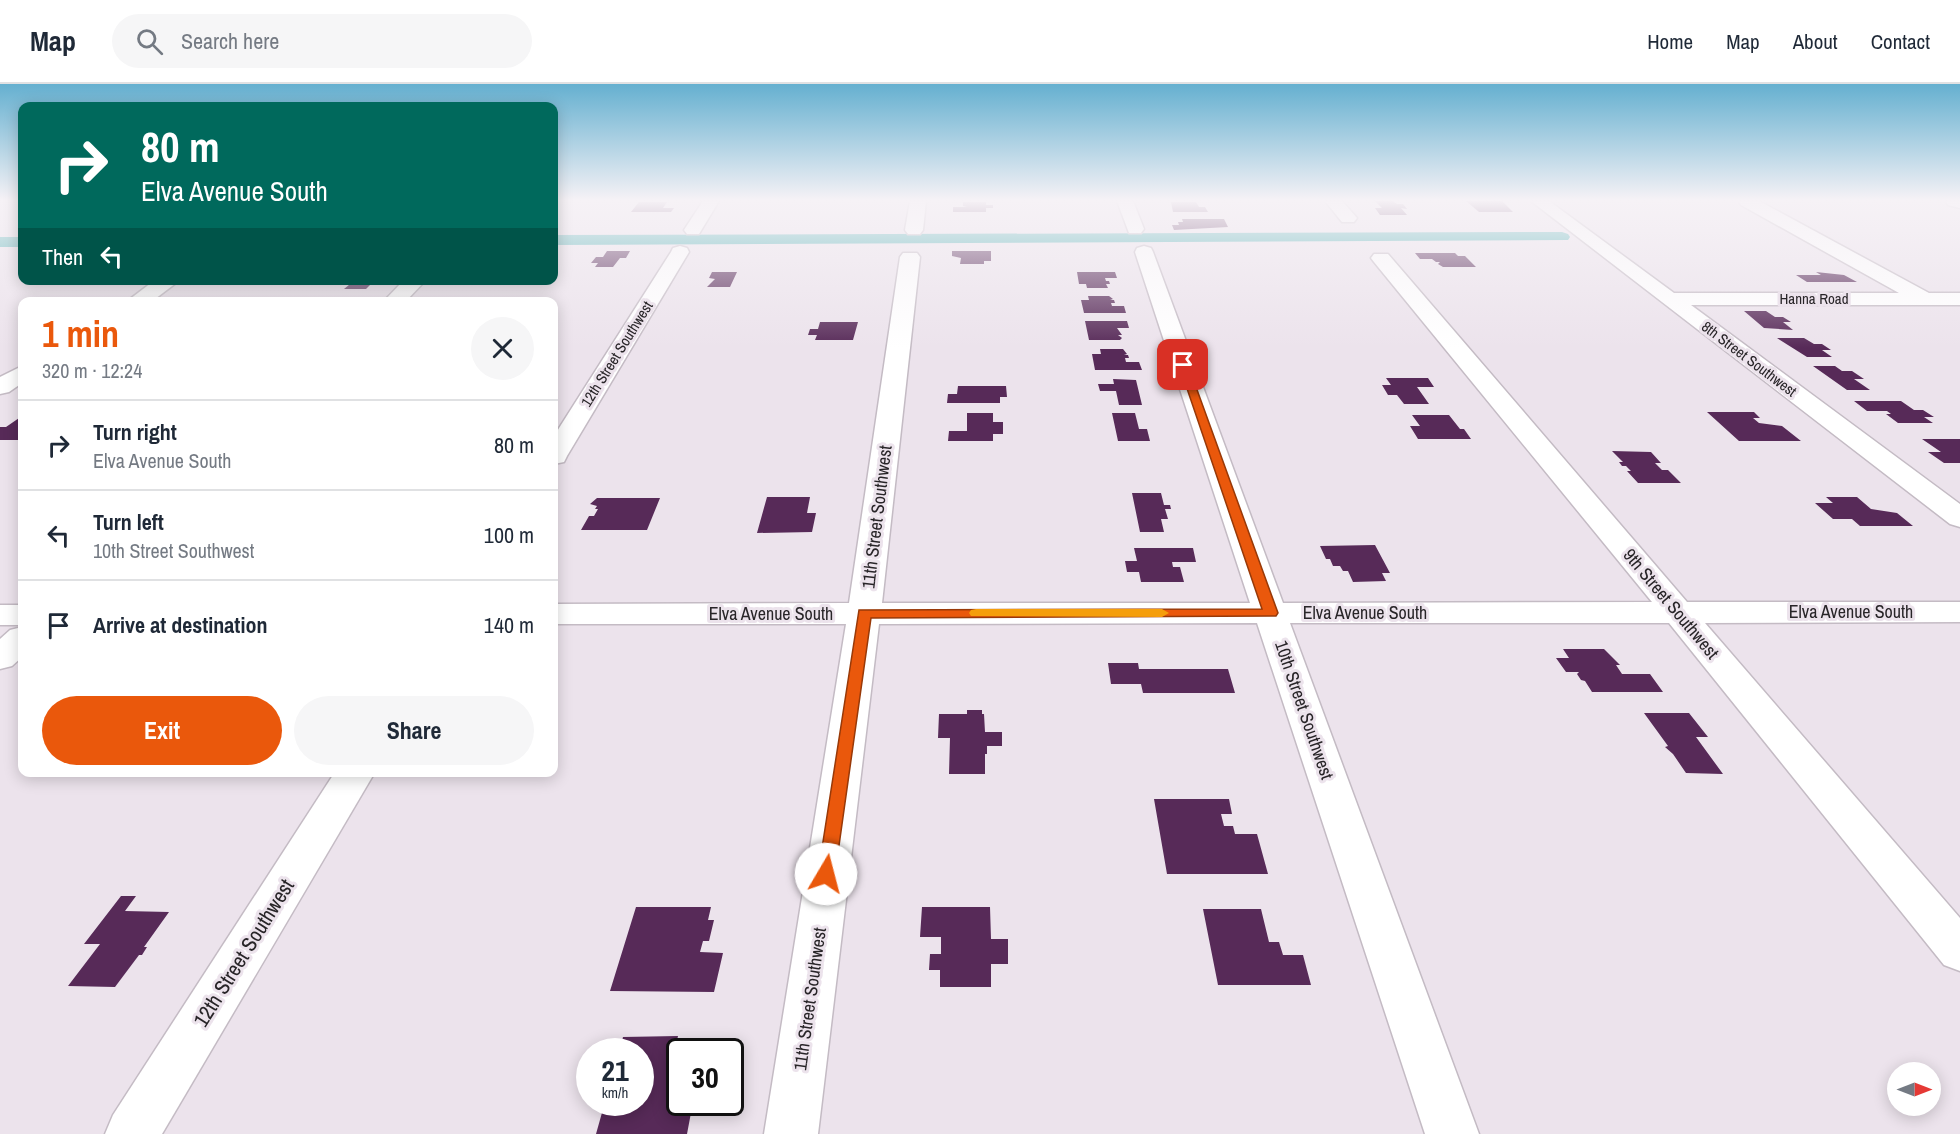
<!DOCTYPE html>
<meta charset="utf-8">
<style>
body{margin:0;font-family:"Archivo Narrow",sans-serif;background:#f6f6f7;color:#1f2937;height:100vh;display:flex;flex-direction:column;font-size:22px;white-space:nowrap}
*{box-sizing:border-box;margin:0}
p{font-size:20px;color:#747a83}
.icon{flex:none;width:33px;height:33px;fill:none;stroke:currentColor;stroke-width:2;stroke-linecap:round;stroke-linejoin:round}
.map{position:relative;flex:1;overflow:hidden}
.sheet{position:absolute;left:18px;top:213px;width:540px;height:480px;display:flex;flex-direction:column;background:#fff;border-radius:12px;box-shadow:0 3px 15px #0003}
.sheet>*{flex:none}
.guide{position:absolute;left:18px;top:18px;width:540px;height:183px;border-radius:12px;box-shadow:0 3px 15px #0003;background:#00695c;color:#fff;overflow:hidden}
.needle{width:39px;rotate:90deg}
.buttons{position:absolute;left:1887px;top:978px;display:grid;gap:12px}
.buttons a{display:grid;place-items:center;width:54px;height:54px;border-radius:50%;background:#fff;box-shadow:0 3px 15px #0003;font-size:30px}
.speed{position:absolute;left:576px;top:954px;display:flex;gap:12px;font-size:30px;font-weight:700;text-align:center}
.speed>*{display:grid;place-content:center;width:78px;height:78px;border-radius:50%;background:#fff;box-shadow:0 3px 15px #0003;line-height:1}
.speed small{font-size:15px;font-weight:400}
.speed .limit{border:3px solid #111;border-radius:9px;background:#fff;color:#111}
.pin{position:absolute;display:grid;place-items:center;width:51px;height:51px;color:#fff;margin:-26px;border-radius:12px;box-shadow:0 3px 9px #0006}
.me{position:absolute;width:66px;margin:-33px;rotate:8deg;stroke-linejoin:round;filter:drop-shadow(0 0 4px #0008)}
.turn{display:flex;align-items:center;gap:21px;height:126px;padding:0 24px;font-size:27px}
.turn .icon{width:78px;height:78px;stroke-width:2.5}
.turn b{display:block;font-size:42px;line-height:51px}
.then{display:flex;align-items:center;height:57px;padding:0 24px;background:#0003;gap:12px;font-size:22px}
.round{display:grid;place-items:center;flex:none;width:63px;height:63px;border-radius:32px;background:#f6f6f7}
.headline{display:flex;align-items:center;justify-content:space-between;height:102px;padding:0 24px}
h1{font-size:36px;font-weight:700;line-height:45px;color:#ea580c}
.button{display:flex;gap:12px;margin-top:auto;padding:12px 24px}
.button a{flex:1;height:69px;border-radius:36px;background:#ea580c;color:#fff;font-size:24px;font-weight:700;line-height:69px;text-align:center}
.button a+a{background:#f6f6f7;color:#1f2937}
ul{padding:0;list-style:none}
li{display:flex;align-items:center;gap:18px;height:90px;padding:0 24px;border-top:2px solid #e0e1e3}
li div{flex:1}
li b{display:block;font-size:22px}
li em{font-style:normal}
header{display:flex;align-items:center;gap:36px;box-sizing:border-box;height:84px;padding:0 30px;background:#fff;border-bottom:2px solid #e0e1e3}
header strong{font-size:28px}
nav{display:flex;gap:33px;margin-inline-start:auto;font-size:21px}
.search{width:420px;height:54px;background:#f6f6f7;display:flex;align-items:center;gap:15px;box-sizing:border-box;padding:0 21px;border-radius:33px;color:#747a83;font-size:22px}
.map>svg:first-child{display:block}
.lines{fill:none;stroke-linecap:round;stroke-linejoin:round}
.canal{fill:#41aaad;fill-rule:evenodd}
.building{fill:#572a58}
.minor-casing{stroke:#c4bbc4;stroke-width:3}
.minor{fill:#fff;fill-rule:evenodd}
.route{fill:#ea580c;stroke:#983908;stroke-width:1.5}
.slow{fill:#f59e0b}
.labels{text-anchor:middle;stroke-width:6;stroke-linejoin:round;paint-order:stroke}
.far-street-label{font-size:15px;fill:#282528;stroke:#ece3ec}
.street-label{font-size:18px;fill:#282528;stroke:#ece3ec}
.near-street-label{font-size:21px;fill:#282528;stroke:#ece3ec}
</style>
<header>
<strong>Map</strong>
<div class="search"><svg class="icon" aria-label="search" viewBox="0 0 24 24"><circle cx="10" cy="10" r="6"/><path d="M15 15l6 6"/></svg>Search here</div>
<nav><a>Home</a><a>Map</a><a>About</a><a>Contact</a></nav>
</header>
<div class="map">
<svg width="1960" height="1050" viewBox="0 0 1960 1050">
<rect width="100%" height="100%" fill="#ece3ec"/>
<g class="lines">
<!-- canal -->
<g class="canal">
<path d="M 1562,148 L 1568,150 L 1570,153 L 1568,156 L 554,161 L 554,151 Z"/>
<rect x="0" y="153" width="22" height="10"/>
</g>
</g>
<!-- building -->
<g class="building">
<path d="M 1375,117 L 1393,117 L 1397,120 L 1403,120 L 1407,125 L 1401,124 L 1407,131 L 1380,131 L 1375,124 L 1382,124 Z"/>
<path d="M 1466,117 L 1502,117 L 1513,128 L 1479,128 Z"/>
<path d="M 639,118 L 667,118 L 663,124 L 674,124 L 671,128 L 631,128 Z"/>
<path d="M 963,118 L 986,118 L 986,121 L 993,121 L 993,124 L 986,124 L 986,128 L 953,128 L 953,123 L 967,123 L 963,122 Z"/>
<path d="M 1171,118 L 1196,118 L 1199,123 L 1205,123 L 1208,128 L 1173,128 Z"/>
<path d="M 1182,135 L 1224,135 L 1228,143 L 1174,146 L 1172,141 L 1179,141 L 1178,138 L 1183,138 Z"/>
<path d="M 607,167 L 630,167 L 626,174 L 620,174 L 613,183 L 595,183 L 598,179 L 591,179 L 596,173 L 603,173 Z"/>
<path d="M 952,167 L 991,167 L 991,177 L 984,177 L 984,180 L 960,180 L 961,174 L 952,172 Z"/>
<path d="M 1415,169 L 1455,169 L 1458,172 L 1465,172 L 1476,183 L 1443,183 L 1438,180 L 1440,178 L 1436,178 L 1432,175 L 1420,175 Z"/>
<path d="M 712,188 L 737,188 L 730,203 L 707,203 L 715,195 L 709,194 Z"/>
<path d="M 1077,188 L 1115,188 L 1117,194 L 1105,194 L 1106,197 L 1109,197 L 1110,200 L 1106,200 L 1108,204 L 1087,204 L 1086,200 L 1079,200 Z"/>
<path d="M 1816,188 L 1844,191 L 1857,198 L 1807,198 L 1796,191 L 1821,191 Z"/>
<path d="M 355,196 L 375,196 L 366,205 L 344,205 Z"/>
<path d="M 1088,212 L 1109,212 L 1113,215 L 1110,216 L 1114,216 L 1115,219 L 1111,219 L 1112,222 L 1124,222 L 1126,229 L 1084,229 L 1081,216 L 1089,216 Z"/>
<path d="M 193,213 L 216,213 L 210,218 L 188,217 Z"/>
<path d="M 1744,227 L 1766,227 L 1775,233 L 1783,233 L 1791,238 L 1783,238 L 1793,246 L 1764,244 Z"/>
<path d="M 1085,237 L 1127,237 L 1129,244 L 1117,244 L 1122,251 L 1118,251 L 1122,254 L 1120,256 L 1089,256 Z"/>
<path d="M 820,238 L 858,238 L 853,256 L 815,256 L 817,251 L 808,251 L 810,245 L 818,245 Z"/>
<path d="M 1777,254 L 1804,254 L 1814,260 L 1822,260 L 1831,266 L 1822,266 L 1832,273 L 1807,273 Z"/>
<path d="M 1100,265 L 1123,265 L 1127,270 L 1124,271 L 1128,271 L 1129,274 L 1125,274 L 1126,278 L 1139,278 L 1142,286 L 1095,286 L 1092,270 L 1101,270 Z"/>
<path d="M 1813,282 L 1835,282 L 1842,287 L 1852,287 L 1864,295 L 1854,295 L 1870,306 L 1847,306 Z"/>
<path d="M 1386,294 L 1428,294 L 1434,303 L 1417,303 L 1429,320 L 1404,320 L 1397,311 L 1388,311 L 1382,301 L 1391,301 Z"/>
<path d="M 1113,295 L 1136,296 L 1142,321 L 1119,321 L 1116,307 L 1100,307 L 1098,300 L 1114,300 Z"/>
<path d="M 958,302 L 1006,302 L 1007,313 L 1000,313 L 1000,319 L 947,319 L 948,310 L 957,310 Z"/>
<path d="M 1854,317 L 1901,317 L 1914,326 L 1923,326 L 1934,333 L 1924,333 L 1933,339 L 1898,339 L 1886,330 L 1891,330 L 1887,327 L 1867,327 Z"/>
<path d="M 1707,328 L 1754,328 L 1760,334 L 1753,334 L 1759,339 L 1782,342 L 1801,357 L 1739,357 Z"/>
<path d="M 967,329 L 993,329 L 993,338 L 1003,338 L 1003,350 L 993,350 L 993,357 L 948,357 L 949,347 L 967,347 Z"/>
<path d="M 1112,329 L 1135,329 L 1139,345 L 1147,345 L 1150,357 L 1118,357 Z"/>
<path d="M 1412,331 L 1449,331 L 1460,345 L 1464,345 L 1471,355 L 1418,355 L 1410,342 L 1420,342 Z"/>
<path d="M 22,332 L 22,356 L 0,356 L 0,343 L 6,343 Z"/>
<path d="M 1922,355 L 1960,355 L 1960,379 L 1944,379 L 1928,368 L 1941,368 Z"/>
<path d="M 1612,367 L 1651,368 L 1661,379 L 1655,379 L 1662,386 L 1668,386 L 1681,399 L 1638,399 L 1627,387 L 1631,387 L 1626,382 L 1622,382 L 1619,378 L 1623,378 Z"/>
<path d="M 1132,409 L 1161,409 L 1164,421 L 1170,421 L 1171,425 L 1165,425 L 1168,435 L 1161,435 L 1164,448 L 1140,448 Z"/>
<path d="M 767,413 L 810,413 L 807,429 L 816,429 L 812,448 L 757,449 Z"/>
<path d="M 1826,413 L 1857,413 L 1871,425 L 1897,429 L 1913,442 L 1860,442 L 1852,435 L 1833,435 L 1815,419 L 1833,419 Z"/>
<path d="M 597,414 L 660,414 L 647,446 L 581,446 L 589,432 L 594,432 L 598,425 L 595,425 L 597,422 L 590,420 Z"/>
<path d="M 1375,461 L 1390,489 L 1382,489 L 1386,497 L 1353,498 L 1348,487 L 1343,487 L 1340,482 L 1333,482 L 1330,475 L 1326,475 L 1320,462 Z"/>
<path d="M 1134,464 L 1193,464 L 1196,478 L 1172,478 L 1173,483 L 1180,483 L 1184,498 L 1141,498 L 1139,488 L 1127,488 L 1125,477 L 1137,477 Z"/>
<path d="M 1563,565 L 1604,565 L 1620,581 L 1616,581 L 1622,590 L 1650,590 L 1663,608 L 1592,608 L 1585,597 L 1581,596 L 1577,590 L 1579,588 L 1566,588 L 1556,574 L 1569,574 Z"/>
<path d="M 1108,579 L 1138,579 L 1139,585 L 1228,585 L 1235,609 L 1143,609 L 1141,600 L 1111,600 Z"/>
<path d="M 967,626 L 982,626 L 982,630 L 984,630 L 985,648 L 1002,648 L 1002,662 L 987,662 L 987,670 L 985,670 L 985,690 L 949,690 L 950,654 L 938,654 L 939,630 L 967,630 Z"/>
<path d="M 1644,629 L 1689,629 L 1708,653 L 1696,653 L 1723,690 L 1686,689 L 1673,670 L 1665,663 L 1668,662 Z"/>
<path d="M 1154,715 L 1229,715 L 1232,730 L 1221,730 L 1224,742 L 1233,742 L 1235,750 L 1257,750 L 1268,790 L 1167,790 Z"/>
<path d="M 121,812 L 136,812 L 125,827 L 169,828 L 144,863 L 147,863 L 142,871 L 139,871 L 115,903 L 68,902 L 100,860 L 84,860 Z"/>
<path d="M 636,823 L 711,823 L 708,836 L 714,836 L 709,857 L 703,857 L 700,868 L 723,869 L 714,908 L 610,907 Z"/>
<path d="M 922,823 L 990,823 L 991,855 L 1008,855 L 1008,880 L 991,880 L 991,903 L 940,903 L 940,886 L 929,886 L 930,870 L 941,870 L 941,853 L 920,853 Z"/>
<path d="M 1203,825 L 1261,825 L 1269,858 L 1279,858 L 1283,871 L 1303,871 L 1311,901 L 1218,901 Z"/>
<path d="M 678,952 L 668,997 L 680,997 L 680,1018 L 693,1018 L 687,1050 L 596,1050 L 605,1018 L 640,1018 L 640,968 L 619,968 L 623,953 Z"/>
</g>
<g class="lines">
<defs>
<g id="minor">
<path d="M 703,117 L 719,117 L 699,150 L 687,150 L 684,146 Z"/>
<path d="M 910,117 L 926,117 L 923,146 L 920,150 L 908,150 L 905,146 Z"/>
<path d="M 1117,117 L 1133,117 L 1144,145 L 1141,149 L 1129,149 Z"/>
<path d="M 1325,117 L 1342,117 L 1357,134 L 1354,138 L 1342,138 Z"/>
<path d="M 1531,117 L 1549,117 L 1674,209 L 1899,209 L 1741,121 L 1739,117 L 1759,117 L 1929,209 L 1960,209 L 1960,221 L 1691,221 L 1960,420 L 1960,443 L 1950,440 Z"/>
<path d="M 1946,117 L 1960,117 L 1960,124 L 1948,121 Z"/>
<path d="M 680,162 L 687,164 L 689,168 L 567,372 L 564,378 L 554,380 L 554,352 L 671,168 L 673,164 Z"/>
<path d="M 1144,162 L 1151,164 L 1153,168 L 1283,519 L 1652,518 L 1374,178 L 1371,174 L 1374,170 L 1388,170 L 1687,518 L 1960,518 L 1960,538 L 1705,539 L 1960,834 L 1960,887 L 1944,881 L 1669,539 L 1290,539 L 1479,1050 L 1425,1050 L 1257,539 L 879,540 L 818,1050 L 764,1050 L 846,540 L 554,540 L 554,520 L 849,519 L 900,173 L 903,169 L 917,169 L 920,173 L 882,519 L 1250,519 L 1135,168 L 1137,164 Z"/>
<path d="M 155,196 L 180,196 L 151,218 L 126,218 Z"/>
<path d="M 404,196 L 426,196 L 405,218 L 383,218 Z"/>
<path d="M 22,282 L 22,299 L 9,308 L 0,310 L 0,293 Z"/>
<rect x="0" y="521" width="22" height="20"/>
<path d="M 22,543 L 22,573 L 12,582 L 0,585 L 0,555 L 10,546 Z"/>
<path d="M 335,688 L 375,688 L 162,1050 L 105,1050 L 113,1031 Z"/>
</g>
</defs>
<!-- minor casing -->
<use href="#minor" class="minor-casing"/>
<!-- minor -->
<use href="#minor" class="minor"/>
</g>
<!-- sky -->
<linearGradient id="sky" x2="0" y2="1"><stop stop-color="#65b0d0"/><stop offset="0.44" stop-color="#f6f2f6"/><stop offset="1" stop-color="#f6f2f6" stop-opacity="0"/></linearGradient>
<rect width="1960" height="264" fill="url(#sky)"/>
<!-- route -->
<path class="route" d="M 1180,279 L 1188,281 L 1278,529 L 1276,532 L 871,534 L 835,790 L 833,796 L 826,798 L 820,796 L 818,790 L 859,526 L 1262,525 L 1179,281 Z"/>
<!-- slow -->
<path class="slow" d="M 976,525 L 1162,525 L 1169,529 L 1162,533 L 971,532 L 969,529 L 971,526 Z"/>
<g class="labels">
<!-- far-street labels -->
<g class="far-street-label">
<text x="1814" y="220">Hanna Road</text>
<text transform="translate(617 270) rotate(-58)" y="5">12th Street Southwest</text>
<text transform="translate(1749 275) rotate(37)" y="5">8th Street Southwest</text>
</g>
<!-- street labels -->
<g class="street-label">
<text transform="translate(877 433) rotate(-83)" y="6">11th Street Southwest</text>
<text transform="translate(1671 520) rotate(50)" y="6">9th Street Southwest</text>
<text x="1851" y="534">Elva Avenue South</text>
<text x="1365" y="535">Elva Avenue South</text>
<text x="771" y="536">Elva Avenue South</text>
<text transform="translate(1304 626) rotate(71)" y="6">10th Street Southwest</text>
<text transform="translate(810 915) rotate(-82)" y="6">11th Street Southwest</text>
</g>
<!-- near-street labels -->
<g class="near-street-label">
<text transform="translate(244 869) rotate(-58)" y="7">12th Street Southwest</text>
</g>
</g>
</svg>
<div class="buttons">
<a><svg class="needle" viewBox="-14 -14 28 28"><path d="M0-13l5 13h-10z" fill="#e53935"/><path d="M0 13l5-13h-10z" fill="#747a83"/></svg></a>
</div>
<div class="speed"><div>21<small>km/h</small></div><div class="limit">30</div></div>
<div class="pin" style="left:1183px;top:281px;background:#d93025"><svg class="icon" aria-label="arrive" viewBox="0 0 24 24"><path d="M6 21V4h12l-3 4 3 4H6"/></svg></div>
<svg class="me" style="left:826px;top:790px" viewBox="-20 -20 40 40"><circle r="19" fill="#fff"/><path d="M0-13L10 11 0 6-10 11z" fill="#ea580c"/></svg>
<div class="guide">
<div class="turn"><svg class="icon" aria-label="right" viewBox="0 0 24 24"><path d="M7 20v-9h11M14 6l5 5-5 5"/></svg><div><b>80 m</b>Elva Avenue South</div></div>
<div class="then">Then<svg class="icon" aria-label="left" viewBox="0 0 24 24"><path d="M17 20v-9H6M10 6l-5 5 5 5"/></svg></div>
</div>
<section class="sheet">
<div class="headline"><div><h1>1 min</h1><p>320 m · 12:24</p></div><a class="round"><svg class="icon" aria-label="close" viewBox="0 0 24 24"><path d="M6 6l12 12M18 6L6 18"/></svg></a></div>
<ul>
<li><svg class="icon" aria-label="right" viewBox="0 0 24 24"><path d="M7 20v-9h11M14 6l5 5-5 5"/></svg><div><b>Turn right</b><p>Elva Avenue South</p></div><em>80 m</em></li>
<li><svg class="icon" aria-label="left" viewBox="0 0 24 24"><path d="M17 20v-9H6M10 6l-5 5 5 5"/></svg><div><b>Turn left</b><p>10th Street Southwest</p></div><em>100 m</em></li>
<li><svg class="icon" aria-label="arrive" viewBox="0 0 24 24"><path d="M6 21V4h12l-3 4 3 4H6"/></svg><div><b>Arrive at destination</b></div><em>140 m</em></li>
</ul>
<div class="button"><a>Exit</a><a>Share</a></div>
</section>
</div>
